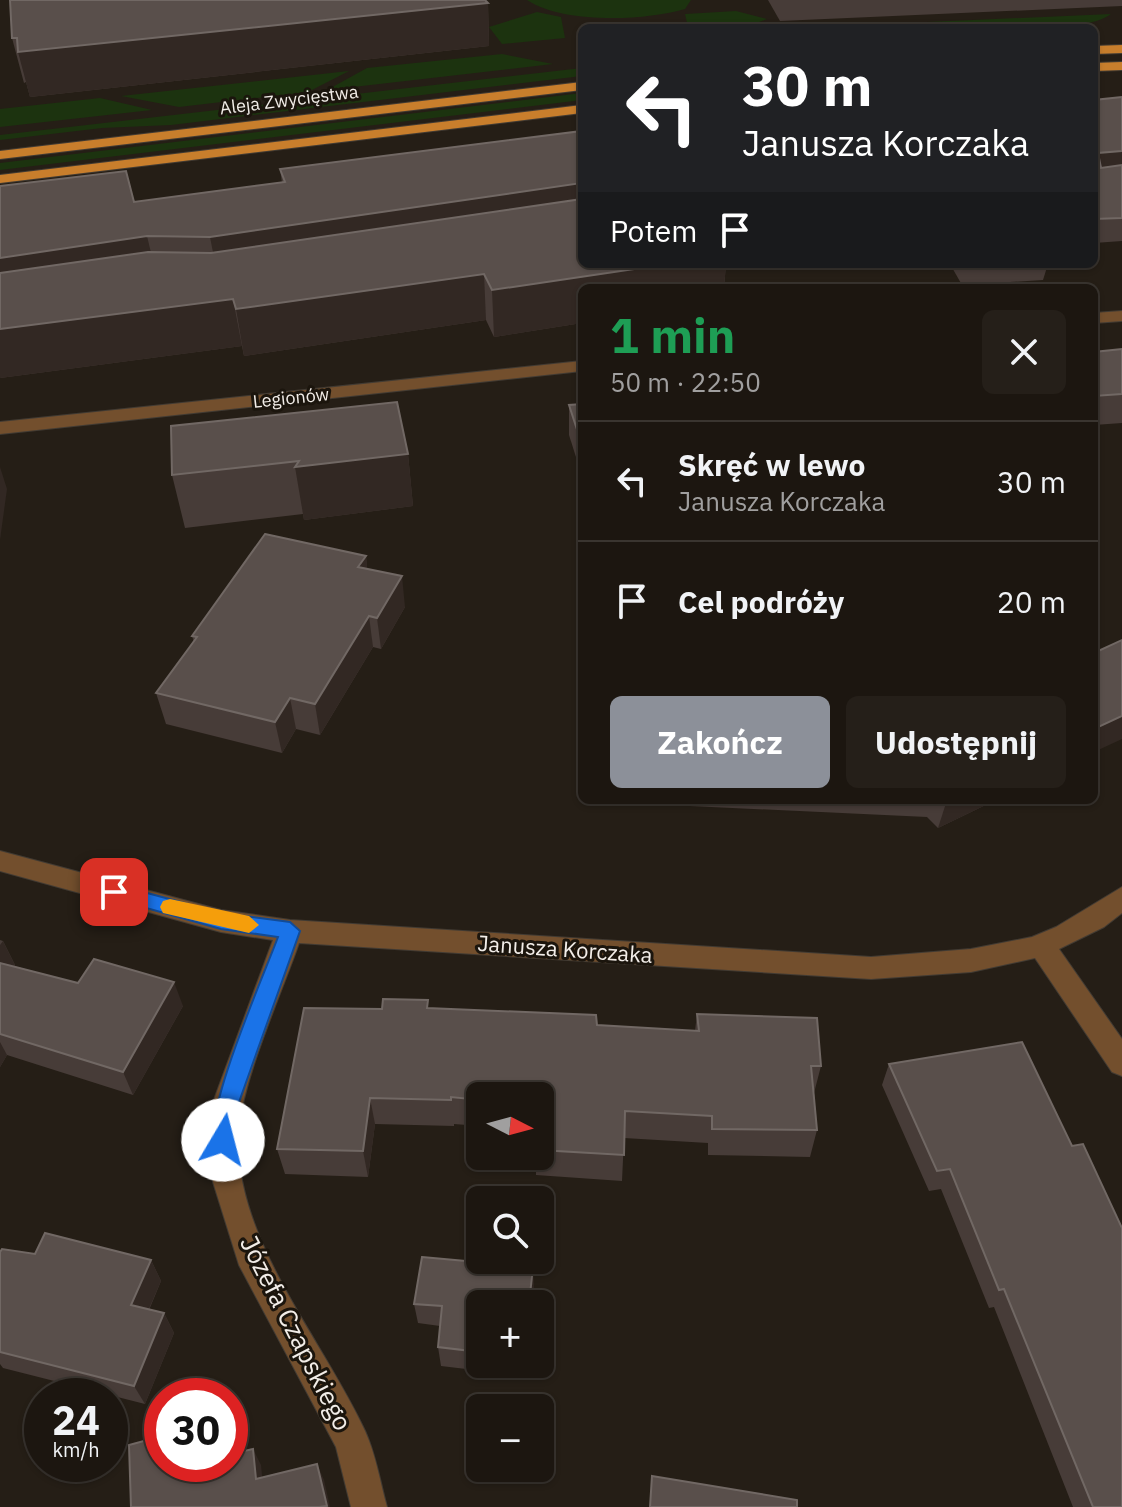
<!DOCTYPE html>
<html lang="pl">
<meta charset="utf-8">
<style>
body{margin:0;font-family:"IBM Plex Sans",sans-serif;background:#251f19;color:#f1f3f6;height:100vh;display:flex;flex-direction:column;font-size:30px;white-space:nowrap}
*{box-sizing:border-box;margin:0}
p{font-size:26px;color:#a09f9f}
.icon{flex:none;width:44px;height:44px;fill:none;stroke:currentColor;stroke-width:2;stroke-linecap:round;stroke-linejoin:round}
.map{position:relative;flex:1;overflow:hidden}
.panel{position:absolute;left:578px;top:284px;width:520px;height:520px;display:flex;flex-direction:column;background:#1c1610;border-radius:12px;box-shadow:0 2px 6px #0004,0 0 0 2px #3a3530}
.panel>*{flex:none}
.top-card{position:absolute;left:578px;top:24px;width:520px;height:244px;border-radius:12px;box-shadow:0 2px 6px #0004,0 0 0 2px #3a3530;background:#202124;color:#fff;overflow:hidden}
.needle{width:52px;rotate:96deg}
.controls{position:absolute;left:466px;top:1082px;display:grid;gap:16px}
.controls a{display:grid;place-items:center;width:88px;height:88px;border-radius:12px;background:#1c1610;box-shadow:0 2px 6px #0004,0 0 0 2px #3a3530;font-size:40px}
.speed{position:absolute;left:24px;top:1378px;display:flex;gap:16px;font-size:40px;font-weight:700;text-align:center}
.speed>*{display:grid;place-content:center;width:104px;height:104px;border-radius:50%;background:#1c1610;box-shadow:0 2px 6px #0004,0 0 0 2px #3a3530;line-height:1}
.speed small{font-size:20px;font-weight:400}
.speed .limit{border:12px solid #d22;background:#fff;color:#111}
.pin{position:absolute;display:grid;place-items:center;width:68px;height:68px;color:#fff;margin:-34px;border-radius:16px;box-shadow:0 4px 12px #0006}
.me{position:absolute;width:88px;margin:-44px;rotate:8deg;stroke-linejoin:round;filter:drop-shadow(0 0 6px #0008)}
.turn{display:flex;align-items:center;gap:28px;height:168px;padding:0 32px;font-size:36px}
.turn .icon{width:104px;height:104px;stroke-width:2.5}
.turn b{display:block;font-size:56px;line-height:68px}
.then{display:flex;align-items:center;height:76px;padding:0 32px;background:#0003;gap:16px;font-size:30px}
.round{display:grid;place-items:center;flex:none;width:84px;height:84px;border-radius:12px;background:#251f19}
.summary{display:flex;align-items:center;justify-content:space-between;height:136px;padding:0 32px}
h1{font-size:48px;font-weight:800;line-height:60px;color:#1e9e55}
.action{display:flex;gap:16px;margin-top:auto;padding:16px 32px}
.action a{flex:1;height:92px;border-radius:12px;background:#8c9099;color:#fff;font-size:32px;font-weight:800;line-height:92px;text-align:center}
.action a+a{background:#251f19;color:#f1f3f6}
ul{padding:0;list-style:none}
li{display:flex;align-items:center;gap:24px;height:120px;padding:0 32px;border-top:2px solid #3a3530}
li div{flex:1}
li b{display:block;font-size:30px}
li em{font-style:normal}
.map>svg:first-child{display:block}
.green{fill:#1c330f}
.lines{fill:none;stroke-linecap:round;stroke-linejoin:round}
.minor-casing{stroke:#423b33;stroke-width:2}
.major-casing{stroke:#423b33;stroke-width:2}
.minor{fill:#734f2d;fill-rule:evenodd}
.major{fill:#c87e2c;fill-rule:evenodd}
.wall{fill:#473c38}
.shaded-wall{fill:#322823}
.building{fill:#594f4b;stroke:#716864;stroke-width:2}
.route{fill:#1a73e8;stroke:#114b97;stroke-width:2}
.slow{fill:#f59e0b}
.labels{text-anchor:middle;stroke-width:6;stroke-linejoin:round;paint-order:stroke}
.far-street-label{font-size:18px;fill:#f2ede8;stroke:#1b150d}
.street-label{font-size:22px;fill:#f2ede8;stroke:#1b150d}
.near-street-label{font-size:26px;fill:#f2ede8;stroke:#1b150d}
</style>
<div class="map">
<svg width="1122" height="1507" viewBox="0 0 1122 1507">
<rect width="100%" height="100%" fill="#251e16"/>
<!-- green -->
<g class="green">
<path d="M 527,0 L 691,0 L 685,9 C 644,21 563,24 527,0 Z"/>
<path d="M 736,11 L 767,19 L 759,22 L 688,27 L 685,14 Z"/>
<path d="M 537,12 L 561,17 L 565,38 L 502,44 L 489,27 Z"/>
<path d="M 1111,14 C 1082,36 965,28 927,22 Z"/>
<path d="M 502,54 L 553,64 L 327,90 L 367,68 Z"/>
<path d="M 582,68 L 582,76 L 171,125 L 102,128 L 0,140 L 0,135 Z"/>
<path d="M 349,71 L 308,92 L 179,107 L 121,96 Z"/>
<path d="M 582,93 L 582,100 L 0,170 L 0,163 Z"/>
<path d="M 100,98 L 152,110 L 0,127 L 0,109 Z"/>
</g>
<g class="lines">
<defs>
<g id="minor">
<path d="M 1122,311 L 1122,321 L 1094,323 L 1094,313 Z"/>
<path d="M 582,361 L 582,371 L 0,434 L 0,422 Z"/>
<path d="M 0,851 L 221,910 L 290,920 L 871,957 L 971,949 L 1032,937 L 1056,927 L 1122,887 L 1122,913 L 1104,927 L 1059,949 L 1122,1039 L 1122,1076 L 1112,1072 L 1035,958 L 971,972 L 871,979 L 299,943 C 281,995 239,1086 238,1139 C 237,1243 323,1340 365,1431 C 376,1455 380,1482 387,1507 L 351,1507 L 336,1447 L 239,1265 L 213,1182 L 208,1140 L 212,1105 L 273,940 L 221,932 L 0,871 Z"/>
</g>
<g id="major">
<path d="M 1122,45 L 1122,53 L 1094,54 L 1094,46 Z"/>
<path d="M 1122,62 L 1122,70 L 1094,71 L 1094,63 Z"/>
<path d="M 582,82 L 582,90 L 0,159 L 0,151 Z"/>
<path d="M 582,105 L 582,113 L 0,183 L 0,175 Z"/>
</g>
</defs>
<!-- minor casing -->
<use href="#minor" class="minor-casing"/>
<!-- major casing -->
<use href="#major" class="major-casing"/>
<!-- minor -->
<use href="#minor" class="minor"/>
<!-- major -->
<use href="#major" class="major"/>
</g>
<!-- wall -->
<g class="wall">
<path d="M 768,0 L 1122,0 L 1122,6 L 780,21 Z"/>
<path d="M 488,3 L 489,46 L 30,97 L 26,82 L 24,83 L 12,38 Z"/>
<path d="M 1122,97 L 1122,241 L 1094,243 L 1094,100 Z"/>
<path d="M 582,131 L 582,264 L 726,264 L 724,288 L 582,288 L 582,323 L 494,337 L 486,320 L 244,356 L 242,346 L 0,378 L 134,202 L 282,183 L 280,169 Z"/>
<path d="M 950,264 L 1048,264 L 1043,280 L 962,285 Z"/>
<path d="M 1122,349 L 1122,423 L 1094,425 L 1094,352 Z"/>
<path d="M 582,404 L 582,476 L 569,435 L 569,405 Z"/>
<path d="M 171,426 L 408,454 L 413,506 L 304,520 L 303,514 L 185,528 L 172,475 Z"/>
<path d="M 366,556 L 367,569 L 405,607 L 381,649 L 373,647 L 320,735 L 296,729 L 282,753 L 166,724 L 156,693 L 194,642 L 192,636 Z"/>
<path d="M 627,800 L 996,800 L 938,828 L 927,817 L 626,803 Z"/>
<path d="M 0,940 L 3,941 L 15,965 L 14,966 L 78,983 L 183,1006 L 133,1095 L 7,1055 L 0,1067 Z"/>
<path d="M 429,1008 L 597,1025 L 695,1031 L 697,1014 L 821,1066 L 814,1093 L 817,1130 L 810,1157 L 708,1155 L 708,1143 L 624,1138 L 622,1181 L 536,1175 L 536,1156 L 540,1156 L 540,1096 L 480,1096 L 480,1126 L 454,1124 L 454,1126 L 375,1124 L 368,1177 L 285,1174 L 277,1149 L 382,1009 Z"/>
<path d="M 1022,1042 L 1122,1507 L 1073,1507 L 994,1307 L 989,1308 L 941,1189 L 929,1191 L 882,1085 L 889,1064 Z"/>
<path d="M 0,1252 L 151,1260 L 161,1281 L 149,1310 L 164,1313 L 174,1333 L 145,1404 L 3,1368 L 0,1364 Z"/>
<path d="M 534,1288 L 532,1304 L 480,1304 L 480,1364 L 526,1364 L 525,1376 L 441,1366 L 438,1347 L 440,1326 L 418,1323 L 414,1304 Z"/>
</g>
<!-- shaded-wall -->
<g class="shaded-wall">
<path d="M 488,3 L 489,46 L 30,97 L 18,52 Z"/>
<path d="M 1122,151 L 1122,173 L 1094,176 L 1098,153 Z"/>
<path d="M 582,183 L 582,228 L 219,283 L 210,237 Z"/>
<path d="M 147,236 L 158,282 L 0,306 L 0,258 Z"/>
<path d="M 668,264 L 726,264 L 724,288 L 582,288 L 582,323 L 494,337 L 492,290 Z"/>
<path d="M 824,264 L 862,264 L 823,269 Z"/>
<path d="M 484,274 L 486,320 L 244,356 L 236,309 Z"/>
<path d="M 233,299 L 242,346 L 0,378 L 0,329 Z"/>
<path d="M 408,454 L 413,506 L 304,520 L 295,467 Z"/>
<path d="M 0,467 L 7,489 L 0,540 Z"/>
<path d="M 366,556 L 369,587 L 358,567 Z"/>
<path d="M 402,576 L 405,607 L 381,649 L 377,618 Z"/>
<path d="M 369,616 L 373,647 L 320,735 L 315,704 Z"/>
<path d="M 290,698 L 296,729 L 282,753 L 275,722 Z"/>
<path d="M 1122,716 L 1122,739 L 1094,752 L 1094,729 Z"/>
<path d="M 947,800 L 996,800 L 938,828 Z"/>
<path d="M 3,941 L 15,965 L 2,984 L 0,980 L 0,945 Z"/>
<path d="M 174,982 L 183,1006 L 133,1095 L 123,1072 Z"/>
<path d="M 0,1042 L 7,1055 L 0,1067 Z"/>
<path d="M 370,1098 L 375,1124 L 368,1177 L 363,1151 Z"/>
<path d="M 151,1260 L 161,1281 L 142,1325 L 131,1305 Z"/>
<path d="M 533,1267 L 534,1288 L 532,1304 L 529,1304 Z"/>
<path d="M 164,1313 L 174,1333 L 145,1404 L 134,1386 Z"/>
<path d="M 231,1417 L 239,1434 L 243,1469 L 235,1453 Z"/>
<path d="M 253,1449 L 261,1465 L 264,1496 L 256,1479 Z"/>
<path d="M 317,1464 L 324,1480 L 330,1507 L 328,1507 Z"/>
</g>
<!-- building -->
<g class="building">
<path d="M 10,0 L 485,0 L 488,3 L 18,52 L 17,38 L 12,38 Z"/>
<path d="M 1122,97 L 1122,151 L 1098,153 L 1101,168 L 1122,165 L 1122,218 L 1094,219 L 1094,100 Z"/>
<path d="M 582,131 L 582,183 L 210,237 L 147,236 L 0,258 L 0,186 L 126,171 L 134,202 L 285,182 L 280,169 Z"/>
<path d="M 582,199 L 582,264 L 668,264 L 492,290 L 484,274 L 236,309 L 233,299 L 0,329 L 0,273 L 148,252 L 211,253 Z"/>
<path d="M 1122,349 L 1122,394 L 1094,396 L 1094,352 Z"/>
<path d="M 397,402 L 408,454 L 295,467 L 299,461 L 172,475 L 171,426 Z"/>
<path d="M 582,404 L 582,445 L 569,405 Z"/>
<path d="M 265,534 L 366,556 L 358,567 L 402,576 L 377,618 L 369,616 L 315,704 L 290,698 L 275,722 L 156,693 L 197,637 L 192,636 Z"/>
<path d="M 1122,640 L 1122,716 L 1094,729 L 1094,653 Z"/>
<path d="M 94,959 L 174,982 L 123,1072 L 0,1034 L 0,963 L 78,983 Z"/>
<path d="M 383,999 L 428,1000 L 427,1008 L 596,1015 L 597,1025 L 699,1031 L 697,1014 L 817,1018 L 821,1066 L 811,1066 L 817,1130 L 712,1129 L 712,1116 L 625,1111 L 624,1155 L 540,1150 L 540,1096 L 480,1096 L 480,1100 L 451,1097 L 451,1100 L 370,1098 L 363,1151 L 277,1149 L 304,1008 L 382,1009 Z"/>
<path d="M 1022,1042 L 1072,1146 L 1083,1144 L 1122,1228 L 1122,1507 L 1093,1507 L 1004,1289 L 999,1290 L 950,1169 L 937,1171 L 889,1064 Z"/>
<path d="M 45,1233 L 151,1260 L 131,1305 L 164,1313 L 134,1386 L 0,1352 L 0,1252 L 2,1249 L 35,1254 Z"/>
<path d="M 422,1257 L 533,1267 L 529,1304 L 480,1304 L 480,1352 L 438,1347 L 442,1306 L 414,1304 Z"/>
<path d="M 230,1417 L 235,1453 L 253,1449 L 256,1479 L 317,1464 L 327,1506 L 319,1507 L 131,1507 L 129,1445 L 162,1436 L 162,1464 L 230,1464 Z"/>
<path d="M 652,1476 L 797,1500 L 797,1507 L 650,1507 Z"/>
</g>
<!-- route -->
<path class="route" d="M 114,884 L 221,913 L 290,922 L 300,931 L 238,1105 L 231,1147 L 223,1150 L 215,1147 C 201,1117 264,975 278,937 L 221,929 L 107,897 L 104,892 L 107,886 Z"/>
<!-- slow -->
<path class="slow" d="M 170,899 L 249,916 L 259,925 L 249,933 L 163,913 L 160,907 L 163,901 Z"/>
<g class="labels">
<!-- far-street labels -->
<g class="far-street-label">
<text transform="translate(289 100) rotate(-7)" y="6">Aleja Zwycięstwa</text>
<text transform="translate(291 398) rotate(-6)" y="6">Legionów</text>
</g>
<!-- street labels -->
<g class="street-label">
<text transform="translate(565 949) rotate(4)" y="8">Janusza Korczaka</text>
</g>
<!-- near-street labels -->
<g class="near-street-label">
<text transform="translate(296 1333) rotate(63)" y="9">Józefa Czapskiego</text>
</g>
</g>
</svg>
<div class="controls">
<a><svg class="needle" viewBox="-14 -14 28 28"><path d="M0-13l5 13h-10z" fill="#e53935"/><path d="M0 13l5-13h-10z" fill="#a09f9f"/></svg></a>
<a><svg class="icon" aria-label="search" viewBox="0 0 24 24"><circle cx="10" cy="10" r="6"/><path d="M15 15l6 6"/></svg></a>
<a>+</a>
<a>−</a>
</div>
<div class="speed"><div>24<small>km/h</small></div><div class="limit">30</div></div>
<div class="pin" style="left:114px;top:892px;background:#d93025"><svg class="icon" aria-label="arrive" viewBox="0 0 24 24"><path d="M6 21V4h12l-3 4 3 4H6"/></svg></div>
<svg class="me" style="left:223px;top:1140px" viewBox="-20 -20 40 40"><circle r="19" fill="#fff"/><path d="M0-13L10 11 0 6-10 11z" fill="#1a73e8"/></svg>
<div class="top-card">
<div class="turn"><svg class="icon" aria-label="left" viewBox="0 0 24 24"><path d="M17 20v-9H6M10 6l-5 5 5 5"/></svg><div><b>30 m</b>Janusza Korczaka</div></div>
<div class="then">Potem<svg class="icon" aria-label="arrive" viewBox="0 0 24 24"><path d="M6 21V4h12l-3 4 3 4H6"/></svg></div>
</div>
<section class="panel">
<div class="summary"><div><h1>1 min</h1><p>50 m · 22:50</p></div><a class="round"><svg class="icon" aria-label="close" viewBox="0 0 24 24"><path d="M6 6l12 12M18 6L6 18"/></svg></a></div>
<ul>
<li><svg class="icon" aria-label="left" viewBox="0 0 24 24"><path d="M17 20v-9H6M10 6l-5 5 5 5"/></svg><div><b>Skręć w lewo</b><p>Janusza Korczaka</p></div><em>30 m</em></li>
<li><svg class="icon" aria-label="arrive" viewBox="0 0 24 24"><path d="M6 21V4h12l-3 4 3 4H6"/></svg><div><b>Cel podróży</b></div><em>20 m</em></li>
</ul>
<div class="action"><a>Zakończ</a><a>Udostępnij</a></div>
</section>
</div>
